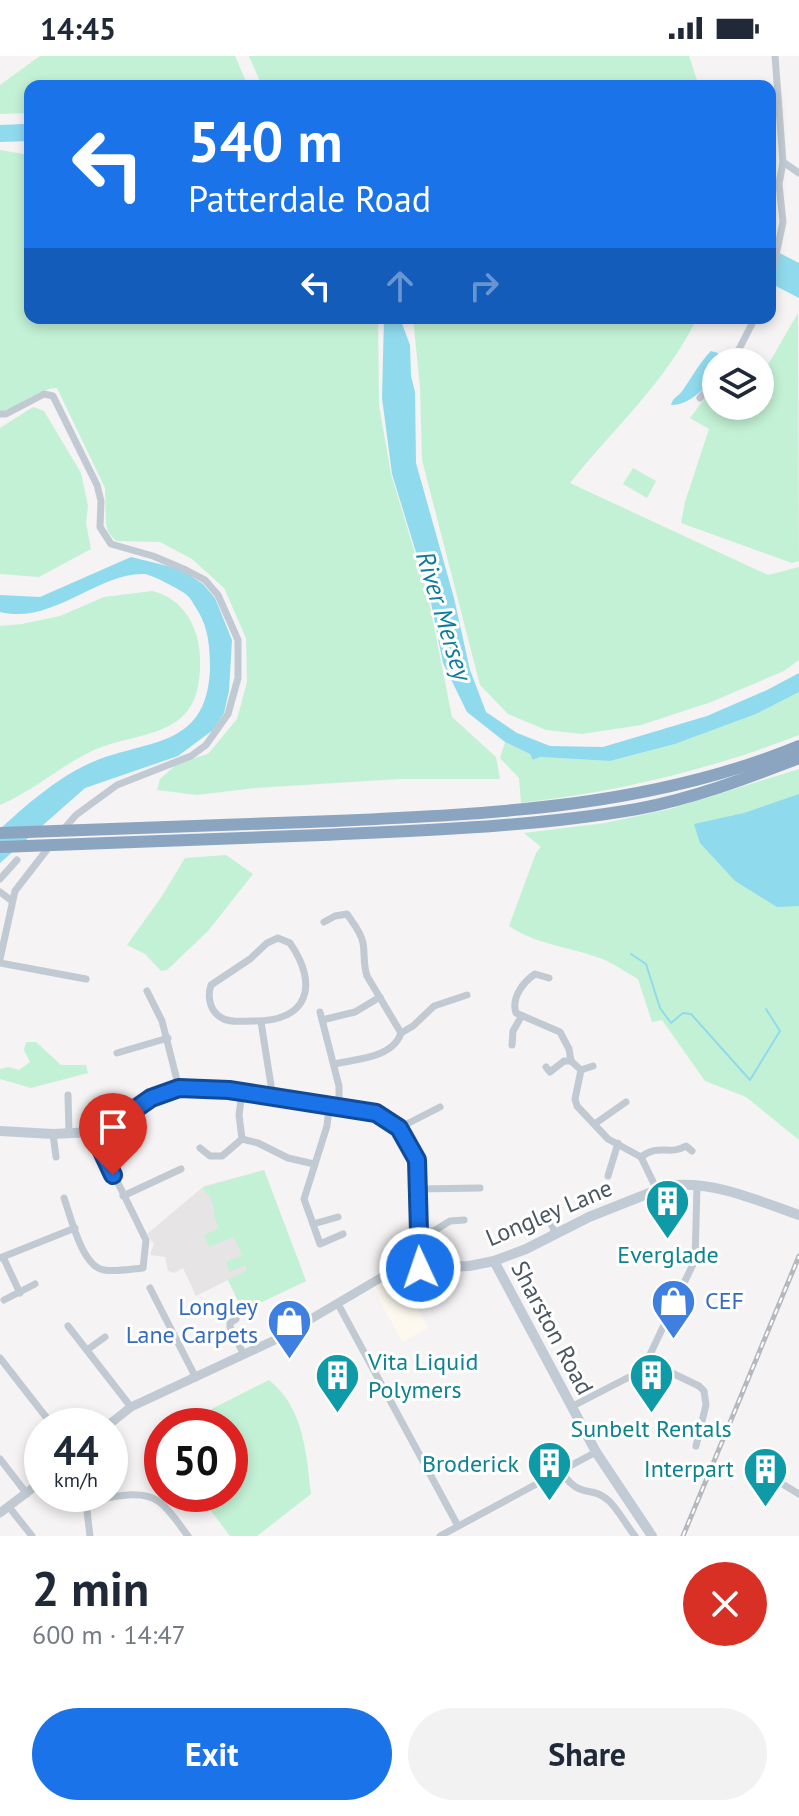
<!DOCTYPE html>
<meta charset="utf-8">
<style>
body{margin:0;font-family:"PT Sans",sans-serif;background:#f2f2f3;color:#1f2937;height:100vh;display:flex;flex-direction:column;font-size:30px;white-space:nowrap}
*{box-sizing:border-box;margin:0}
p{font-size:26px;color:#747a83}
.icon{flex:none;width:44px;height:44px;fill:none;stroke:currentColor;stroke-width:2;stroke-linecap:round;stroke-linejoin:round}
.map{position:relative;height:1480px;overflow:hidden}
.drawer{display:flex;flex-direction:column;background:#fff;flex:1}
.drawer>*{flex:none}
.guide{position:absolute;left:24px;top:24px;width:752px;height:244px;border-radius:16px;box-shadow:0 4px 12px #0003;background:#1a73e8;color:#fff;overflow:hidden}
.controls{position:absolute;left:702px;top:292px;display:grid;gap:16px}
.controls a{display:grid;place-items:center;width:72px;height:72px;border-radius:50%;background:#fff;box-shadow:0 4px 12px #0003;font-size:40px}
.speed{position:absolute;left:24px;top:1352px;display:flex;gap:16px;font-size:40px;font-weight:700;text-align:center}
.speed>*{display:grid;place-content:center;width:104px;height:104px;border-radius:50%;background:#fff;box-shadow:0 4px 12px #0003;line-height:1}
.speed small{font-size:20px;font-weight:400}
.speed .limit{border:12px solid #d22;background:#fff;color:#111}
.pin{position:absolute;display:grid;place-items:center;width:68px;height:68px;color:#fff;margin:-82px -34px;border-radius:50% 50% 50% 0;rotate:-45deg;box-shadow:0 0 8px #0007}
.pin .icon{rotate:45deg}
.me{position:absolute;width:88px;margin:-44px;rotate:357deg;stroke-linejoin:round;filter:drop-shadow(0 0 6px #0008)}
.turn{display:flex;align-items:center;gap:28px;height:168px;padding:0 32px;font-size:36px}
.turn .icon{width:104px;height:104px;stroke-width:2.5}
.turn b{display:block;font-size:56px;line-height:68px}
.lanes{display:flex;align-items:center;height:76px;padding:0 32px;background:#0003;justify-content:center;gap:40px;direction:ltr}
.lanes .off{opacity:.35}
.round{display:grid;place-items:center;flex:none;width:84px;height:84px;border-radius:42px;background:#f2f2f3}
.headline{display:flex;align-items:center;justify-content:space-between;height:136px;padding:0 32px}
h1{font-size:48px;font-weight:600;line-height:60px}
.button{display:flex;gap:16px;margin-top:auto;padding:16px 32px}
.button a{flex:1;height:92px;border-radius:48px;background:#1a73e8;color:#fff;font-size:32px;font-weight:600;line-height:92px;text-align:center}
.button a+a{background:#f2f2f3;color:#1f2937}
.status{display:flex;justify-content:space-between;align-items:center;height:56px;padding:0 40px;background:#fff;direction:ltr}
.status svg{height:22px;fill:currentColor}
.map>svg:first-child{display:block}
.commercial{fill:#fdf9ef}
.education{fill:#e6e4e5}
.green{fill:#c3f1d5}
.water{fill:#90daee}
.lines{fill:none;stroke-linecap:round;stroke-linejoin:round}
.stream{stroke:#90daee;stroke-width:2}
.minor{stroke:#c1cad2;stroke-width:7}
.tertiary{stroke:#c1cad2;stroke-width:9}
.secondary{stroke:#c1cbd6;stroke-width:10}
.motorway{stroke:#8ba5c1;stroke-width:12}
.rail-casing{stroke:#b5b8bd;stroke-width:5}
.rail{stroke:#fff;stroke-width:2;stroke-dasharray:6;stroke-linecap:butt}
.route-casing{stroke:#114b97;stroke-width:20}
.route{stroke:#1a73e8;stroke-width:14}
.labels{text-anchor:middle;stroke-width:6;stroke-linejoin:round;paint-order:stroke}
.street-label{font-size:24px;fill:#4a5661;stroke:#fff}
.culture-label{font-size:24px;fill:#0d838f;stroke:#fff}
.shop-label{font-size:24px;fill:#366cbe;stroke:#fff;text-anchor:start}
.water-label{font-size:26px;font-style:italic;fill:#0c7c9b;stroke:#fff}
</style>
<div class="status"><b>14:45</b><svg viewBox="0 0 49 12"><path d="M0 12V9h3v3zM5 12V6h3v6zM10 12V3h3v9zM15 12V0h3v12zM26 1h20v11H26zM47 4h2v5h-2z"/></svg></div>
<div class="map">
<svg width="799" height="1480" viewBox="0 0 799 1480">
<rect width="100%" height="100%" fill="#f5f3f3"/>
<!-- commercial -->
<path class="commercial" d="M 408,1219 L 410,1237 L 428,1272 L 402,1286 L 372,1230 L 390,1222 Z"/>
<!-- education -->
<path class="education" d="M 264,1114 L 306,1225 L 243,1255 L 228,1224 L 196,1240 L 183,1212 L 174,1217 L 168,1215 L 165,1201 L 150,1199 L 154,1188 L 147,1178 L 204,1130 Z"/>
<!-- green -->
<g class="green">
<path d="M 40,0 L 235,0 L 248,30 L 30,30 L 30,57 L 0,58 L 0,29 Z"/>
<path d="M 249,0 L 689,0 L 699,30 L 262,30 Z"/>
<path d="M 0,94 L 30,99 L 30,262 L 378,262 L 379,349 L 391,418 L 428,540 L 452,661 L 496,701 L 500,723 L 399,723 L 255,732 L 197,739 L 157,734 L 160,723 L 178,707 L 208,698 L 237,663 L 247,626 L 246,582 L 224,532 L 192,503 L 160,486 L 116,485 L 108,476 L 106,468 L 105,432 L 57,332 C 36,333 20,351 0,356 Z"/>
<path d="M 798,257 L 799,505 L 792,507 L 681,467 L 685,446 L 709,373 L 690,362 L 716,327 L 716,350 L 760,350 L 760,314 L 769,307 Z"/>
<path d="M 413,262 L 697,262 C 667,325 613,373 570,427 L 768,519 L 799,511 L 799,604 L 784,615 L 711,646 L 641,669 L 582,678 L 546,674 L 508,658 L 480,629 L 422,404 L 420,331 Z"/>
<path d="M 33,351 L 44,355 L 81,417 L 88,450 L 86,467 L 91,493 L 39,521 L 0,518 L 0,372 Z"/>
<path d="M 633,412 L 656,425 L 647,442 L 623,428 Z"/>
<path d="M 152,535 C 175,540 191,558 197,581 C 201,597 201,614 198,630 C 188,684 130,676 90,696 C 59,711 33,735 0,749 L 0,570 L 22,568 L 60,560 L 104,541 Z"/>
<path d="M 799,636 L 799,679 C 706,715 620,735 521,747 L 519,722 L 500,702 L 505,686 L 530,698 L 533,704 L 540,701 L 610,705 L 675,688 L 756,658 Z"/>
<path d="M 799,713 L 799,1084 L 746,1041 L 705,1025 L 662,964 L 652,966 L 638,923 C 627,917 616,909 605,904 C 573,891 539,890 509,870 L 536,797 L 541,791 L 524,777 L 605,767 L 670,753 Z"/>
<path d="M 226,799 L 253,818 L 208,875 L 167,914 L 161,915 L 145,898 L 127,889 L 162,840 L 185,802 Z"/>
<path d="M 26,986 L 36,986 L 61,1009 L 86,1009 L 88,1017 L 31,1032 L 0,1023 L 0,1013 L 9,1011 L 19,1014 L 30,1006 L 24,994 Z"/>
<path d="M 264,1114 L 306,1225 L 243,1255 L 228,1224 L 246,1215 L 246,1209 L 230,1216 L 226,1206 L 242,1199 L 234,1181 L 209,1191 L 204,1179 L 219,1172 L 213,1158 L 215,1157 L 211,1142 L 202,1132 Z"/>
<path d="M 269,1324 C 304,1352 306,1396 311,1438 L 257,1480 L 230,1480 L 198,1438 L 230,1438 L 230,1370 L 178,1370 Z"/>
</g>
<!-- water -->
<g class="water">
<path d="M 22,68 L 30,69 L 30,85 L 0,86 L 0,69 Z"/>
<path d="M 770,192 L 799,207 L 799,242 L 770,227 Z"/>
<path d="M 384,262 L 400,262 L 410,289 L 411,320 L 415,336 L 416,407 L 454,542 L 470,614 L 486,656 L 517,677 L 550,690 L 603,691 L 707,660 L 767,634 L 799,617 L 799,636 L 756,658 L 675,688 L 610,705 L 540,701 L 533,704 L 530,698 L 505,686 L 467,656 L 443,607 L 430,542 L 392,418 L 382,342 Z"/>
<path d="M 711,295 L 718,297 L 720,305 L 716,306 C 716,326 690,350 671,349 C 673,341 678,341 683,334 C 692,321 700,306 711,295 Z"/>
<path d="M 131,501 L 180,513 L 203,528 L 215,542 L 232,584 L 229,635 L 224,657 L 213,674 L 178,700 L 85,732 L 0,807 L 0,773 C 26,749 56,723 88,708 C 145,682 206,695 210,614 C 210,594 209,573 198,555 C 195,551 192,544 188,540 C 182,534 152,519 145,518 C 100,515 53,569 0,556 L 0,539 L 40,541 Z"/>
<path d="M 799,738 L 799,850 L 777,851 L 735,825 L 700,787 L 694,768 L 744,757 Z"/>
</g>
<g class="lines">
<!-- stream -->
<path class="stream" d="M 631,898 L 646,908 L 660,952 L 671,967 L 683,957 L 691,958 L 750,1024 L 780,975 L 766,953"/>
<!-- minor -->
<g class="minor">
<path d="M 783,106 L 799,117"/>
<path d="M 770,227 L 783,166 L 779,128 L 783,106 L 775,0"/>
<path d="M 729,306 L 737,297 L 755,262"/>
<path d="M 700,342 L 716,323"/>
<path d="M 0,358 L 6,358 L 44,338 L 53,340 L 97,429 L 101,445 L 100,471 L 111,488 L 153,500 L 186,514 L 205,524 L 218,539 L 238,584 L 238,622 L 228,658 L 206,689 L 191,700 L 117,729 L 76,759 L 62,775"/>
<path d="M 0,823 L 17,804"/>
<path d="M 0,836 L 12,845"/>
<path d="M 324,866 L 335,860 L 347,858 C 353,867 361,876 363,887 C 365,898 363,909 367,920 L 401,977 C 393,1002 356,1003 334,1008"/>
<path d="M 278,882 L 290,887 C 319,929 309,966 252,965 C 243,965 230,967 222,962 C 210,956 207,941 211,929 L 250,903 L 267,887 Z"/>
<path d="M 0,903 L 15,835 L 49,791"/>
<path d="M 0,907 L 86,923"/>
<path d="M 549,922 L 535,918 C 523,926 511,942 516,957 L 560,976 L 569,993 L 571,1005 L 581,1014 L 575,1043 L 577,1050 L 608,1083 L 641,1101 L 657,1134"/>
<path d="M 147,935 L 162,965 L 179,1032"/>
<path d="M 320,956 L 339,1030 L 339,1051"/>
<path d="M 322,964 L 355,956 L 380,941"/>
<path d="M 261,966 L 273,1042"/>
<path d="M 401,977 L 413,970 L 434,950 L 467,939"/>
<path d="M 512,989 L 513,975 L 521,961"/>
<path d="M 117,997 L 168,982"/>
<path d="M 546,1011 L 550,1016 L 564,1005 L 571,1005"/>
<path d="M 581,1014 L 593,1010"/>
<path d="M 68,1039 L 69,1078"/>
<path d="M 596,1067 L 626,1046"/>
<path d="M 399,1072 L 440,1051"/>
<path d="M 53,1078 L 56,1101"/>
<path d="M 242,1083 L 258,1087 L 288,1102 L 314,1108"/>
<path d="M 200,1092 L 210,1100 L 222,1100 L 242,1083 L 239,1059 L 242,1036"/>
<path d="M 641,1101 C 659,1087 669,1100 686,1090 L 692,1095"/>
<path d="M 608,1120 L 618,1087"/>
<path d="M 419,1133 L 480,1132"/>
<path d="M 123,1140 L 181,1113"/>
<path d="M 64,1142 C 71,1161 82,1211 104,1214 C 116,1216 131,1213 143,1212 L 146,1184 L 93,1076"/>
<path d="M 553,1159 L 548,1162 L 556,1178"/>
<path d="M 338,1161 L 313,1168 L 320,1188 L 343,1178"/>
<path d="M 313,1168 L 304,1143 L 327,1070 L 329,1051"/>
<path d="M 527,1170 L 548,1162"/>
<path d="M 417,1175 L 434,1175 L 450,1165 L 464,1164"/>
<path d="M 3,1201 L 20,1237"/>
<path d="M 0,1202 L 75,1172"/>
<path d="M 150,1232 L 196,1322"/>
<path d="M 4,1244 L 35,1228"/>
<path d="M 338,1248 L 458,1470"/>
<path d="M 236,1263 L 230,1267 L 230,1271 L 244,1299"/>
<path d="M 68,1270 L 131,1351"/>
<path d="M 87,1294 L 105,1281"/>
<path d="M 0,1302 L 53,1370"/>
<path d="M 647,1305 L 699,1330 L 704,1335 L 706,1349 L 696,1390"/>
<path d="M 571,1351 L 637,1317 L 645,1309 L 695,1204 L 697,1130"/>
<path d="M 0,1403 L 27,1438"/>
<path d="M 561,1415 C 581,1445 589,1428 608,1444 C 618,1453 626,1469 635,1480"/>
<path d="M 771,1421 L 799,1438"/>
<path d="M 85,1438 L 90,1480"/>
<path d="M 86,1446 C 107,1443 139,1432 158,1445 C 169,1452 180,1470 188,1480"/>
<path d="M 9,1451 L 32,1480"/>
<path d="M 440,1480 L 596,1396"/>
</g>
<!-- tertiary -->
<g class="tertiary">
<path d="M 107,1370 L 131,1351 L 277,1283 L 382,1221 L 420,1212"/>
<path d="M 0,1457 L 42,1425"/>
</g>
<!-- secondary -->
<g class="secondary">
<path d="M 0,1075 L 53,1078 L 93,1076 L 114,1068 L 151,1042 L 179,1032 L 229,1034 L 376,1057 L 399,1072 L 409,1086 L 417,1104 L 420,1212 L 469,1210 L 494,1205 L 526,1193 L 589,1161 L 667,1130 C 712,1123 758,1145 799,1159"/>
<path d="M 494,1205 L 596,1396 L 652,1480"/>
</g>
<!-- motorway -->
<g class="motorway">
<path d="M 0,777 C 111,773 223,769 334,765 C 492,758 651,751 799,690"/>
<path d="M 0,791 C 107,787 215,783 322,779 C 427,774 533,771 637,753 C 692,743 747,722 799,702"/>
</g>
<defs>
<path id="rail" d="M 683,1480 L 799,1200"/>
</defs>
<!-- rail casing -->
<use href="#rail" class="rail-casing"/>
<!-- rail -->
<use href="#rail" class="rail"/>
</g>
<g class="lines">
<defs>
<path id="route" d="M 113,1119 L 93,1076 L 114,1068 L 151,1042 L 179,1032 L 229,1034 L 376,1057 L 399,1072 L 417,1104 L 420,1212"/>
</defs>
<!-- route casing -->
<use href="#route" class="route-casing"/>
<!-- route -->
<use href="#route" class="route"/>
</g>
<!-- icons -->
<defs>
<symbol id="building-pin" viewBox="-11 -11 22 30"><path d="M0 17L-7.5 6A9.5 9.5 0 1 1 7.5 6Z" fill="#0f9aa8" stroke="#fff"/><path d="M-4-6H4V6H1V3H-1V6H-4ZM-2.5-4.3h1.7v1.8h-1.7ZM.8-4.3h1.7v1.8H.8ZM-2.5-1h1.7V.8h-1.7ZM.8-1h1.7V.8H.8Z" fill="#fff"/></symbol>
<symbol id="shop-pin" viewBox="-11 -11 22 30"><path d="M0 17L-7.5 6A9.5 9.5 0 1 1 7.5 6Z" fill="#3f7fe0" stroke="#fff"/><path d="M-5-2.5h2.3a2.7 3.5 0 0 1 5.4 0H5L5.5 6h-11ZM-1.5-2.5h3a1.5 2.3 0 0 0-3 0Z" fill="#fff"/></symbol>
</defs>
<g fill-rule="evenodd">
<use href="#building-pin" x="642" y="1120" width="51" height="69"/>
<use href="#shop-pin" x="648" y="1220" width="51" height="69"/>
<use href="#shop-pin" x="264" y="1240" width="51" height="69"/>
<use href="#building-pin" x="626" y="1294" width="51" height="69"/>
<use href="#building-pin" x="312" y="1294" width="51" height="69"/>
<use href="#building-pin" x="524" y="1382" width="51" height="69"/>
<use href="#building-pin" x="740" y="1388" width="51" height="69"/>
</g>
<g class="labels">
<!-- street labels -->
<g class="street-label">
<text transform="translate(549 1157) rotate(-23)" y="8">Longley Lane</text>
<text transform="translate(552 1272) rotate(62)" y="8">Sharston Road</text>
</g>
<!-- culture labels -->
<g class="culture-label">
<text x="668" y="1207">Everglade</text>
<text x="368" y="1314" text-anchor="start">Vita Liquid<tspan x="368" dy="28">Polymers</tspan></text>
<text x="651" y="1381">Sunbelt Rentals</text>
<text x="519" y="1416" text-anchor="end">Broderick</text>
<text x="734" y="1421" text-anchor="end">Interpart</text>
</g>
<!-- shop labels -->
<g class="shop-label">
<text x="705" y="1253">CEF</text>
<text x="258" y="1259" text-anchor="end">Longley<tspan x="258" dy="28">Lane Carpets</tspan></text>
</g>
<!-- water labels -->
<g class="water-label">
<text transform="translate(444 560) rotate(73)" y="9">River Mersey</text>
</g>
</g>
</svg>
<div class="controls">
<a><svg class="icon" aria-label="layers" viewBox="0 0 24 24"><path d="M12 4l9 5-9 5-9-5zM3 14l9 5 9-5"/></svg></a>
</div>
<div class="speed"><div>44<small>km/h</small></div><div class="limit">50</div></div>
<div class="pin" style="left:113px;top:1119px;background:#d93025"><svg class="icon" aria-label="arrive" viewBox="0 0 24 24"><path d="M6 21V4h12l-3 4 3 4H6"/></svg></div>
<svg class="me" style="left:420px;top:1212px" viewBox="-20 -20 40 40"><circle r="17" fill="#1a73e8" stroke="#fff" stroke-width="3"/><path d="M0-11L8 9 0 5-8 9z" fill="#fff"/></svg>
<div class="guide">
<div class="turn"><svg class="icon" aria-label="left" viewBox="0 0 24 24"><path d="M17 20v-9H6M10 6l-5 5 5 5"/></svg><div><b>540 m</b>Patterdale Road</div></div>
<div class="lanes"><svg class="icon" aria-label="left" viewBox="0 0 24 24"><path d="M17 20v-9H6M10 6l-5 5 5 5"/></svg><svg class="icon off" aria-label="ahead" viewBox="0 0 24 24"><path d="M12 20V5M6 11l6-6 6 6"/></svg><svg class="icon off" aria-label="right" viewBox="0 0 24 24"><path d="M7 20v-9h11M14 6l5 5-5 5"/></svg></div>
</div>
</div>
<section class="drawer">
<div class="headline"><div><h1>2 min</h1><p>600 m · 14:47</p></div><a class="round" style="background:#d93025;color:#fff"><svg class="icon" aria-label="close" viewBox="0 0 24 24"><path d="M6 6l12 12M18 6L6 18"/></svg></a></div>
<div class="button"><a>Exit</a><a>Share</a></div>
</section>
